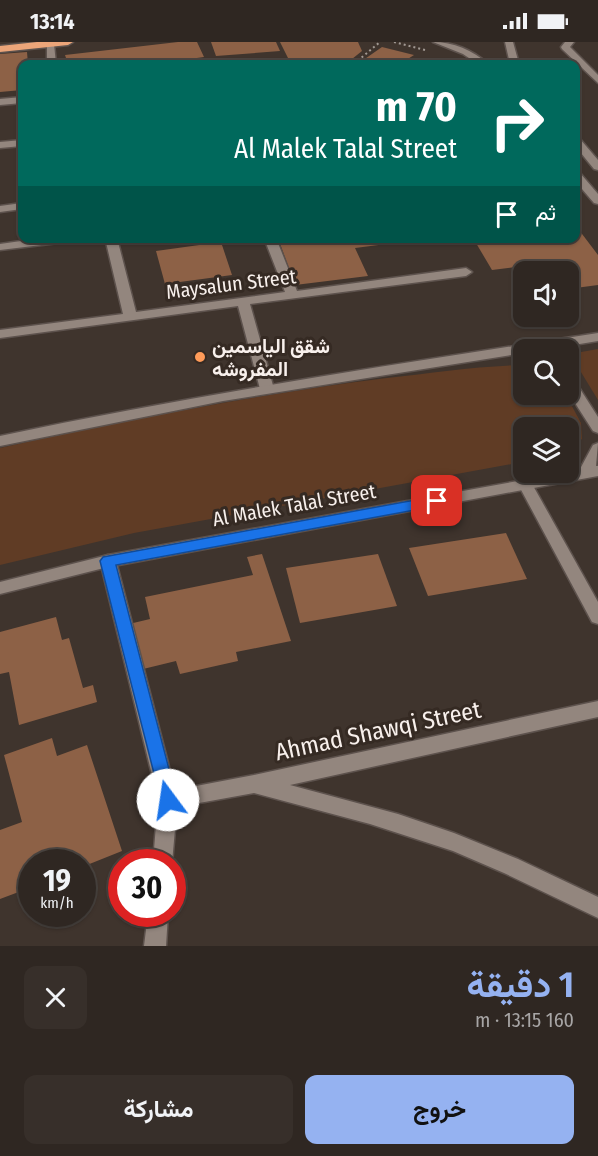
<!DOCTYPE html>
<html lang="ar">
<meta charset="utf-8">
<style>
body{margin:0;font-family:"Fira Sans Condensed",Vazirmatn,sans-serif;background:#372f2a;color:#f1f3f6;direction:rtl;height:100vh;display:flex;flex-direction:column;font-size:22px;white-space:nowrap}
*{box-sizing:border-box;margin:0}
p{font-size:20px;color:#a7a5a5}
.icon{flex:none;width:33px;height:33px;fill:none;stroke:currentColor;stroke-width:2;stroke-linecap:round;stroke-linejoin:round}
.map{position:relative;height:904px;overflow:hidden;direction:ltr}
.drawer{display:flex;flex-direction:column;background:#2f2722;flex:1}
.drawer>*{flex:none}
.hud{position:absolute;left:18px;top:18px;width:562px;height:183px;border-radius:12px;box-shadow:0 2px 4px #0004,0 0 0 2px #4a4440;direction:rtl;background:#00695c;color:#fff;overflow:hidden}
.controls{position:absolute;left:513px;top:219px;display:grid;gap:12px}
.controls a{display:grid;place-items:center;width:66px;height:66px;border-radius:12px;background:#2f2722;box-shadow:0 2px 4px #0004,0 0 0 2px #4a4440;font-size:30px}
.speed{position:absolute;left:18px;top:807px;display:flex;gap:12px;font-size:30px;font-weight:700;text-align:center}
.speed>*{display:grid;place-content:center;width:78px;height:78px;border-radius:50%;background:#2f2722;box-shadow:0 2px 4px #0004,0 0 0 2px #4a4440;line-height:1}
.speed small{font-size:15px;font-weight:400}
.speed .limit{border:9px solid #d22;background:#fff;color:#111}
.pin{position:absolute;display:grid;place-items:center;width:51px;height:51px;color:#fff;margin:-26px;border-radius:12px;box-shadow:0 3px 9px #0006}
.me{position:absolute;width:66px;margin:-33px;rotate:346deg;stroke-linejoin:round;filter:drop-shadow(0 0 4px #0008)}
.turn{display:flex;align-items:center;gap:21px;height:126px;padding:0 24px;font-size:27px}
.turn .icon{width:78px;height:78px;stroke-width:2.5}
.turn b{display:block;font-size:42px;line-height:51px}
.then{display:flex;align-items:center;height:57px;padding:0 24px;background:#0003;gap:12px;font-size:22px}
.round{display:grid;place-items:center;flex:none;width:63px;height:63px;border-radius:12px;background:#372f2a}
.overview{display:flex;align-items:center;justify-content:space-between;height:102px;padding:0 24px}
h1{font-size:36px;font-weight:700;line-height:45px;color:#95b2f1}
.cta{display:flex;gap:12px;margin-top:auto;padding:12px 24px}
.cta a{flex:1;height:69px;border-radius:12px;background:#95b2f1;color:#111;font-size:24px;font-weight:700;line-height:69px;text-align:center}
.cta a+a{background:#372f2a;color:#f1f3f6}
.status{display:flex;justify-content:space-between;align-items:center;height:42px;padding:0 30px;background:#2f2722;direction:ltr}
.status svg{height:16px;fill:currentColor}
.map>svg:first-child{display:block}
.green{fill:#603c25}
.building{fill:#8d6146}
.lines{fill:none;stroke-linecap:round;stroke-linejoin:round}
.street-casing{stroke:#5d524d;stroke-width:3}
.secondary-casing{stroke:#5d524d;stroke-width:3}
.highway-casing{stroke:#5d524d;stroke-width:3}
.path{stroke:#a29993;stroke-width:2;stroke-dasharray:2 3;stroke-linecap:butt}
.street{fill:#93867e;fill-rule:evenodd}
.secondary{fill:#93867e;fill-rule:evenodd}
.highway{fill:#eca579;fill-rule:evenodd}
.route{fill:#1a73e8;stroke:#114b97;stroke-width:1.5}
.poi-dot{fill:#ff9b59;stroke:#352a23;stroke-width:2}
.labels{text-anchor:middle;stroke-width:6;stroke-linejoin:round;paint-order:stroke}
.street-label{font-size:20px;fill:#f8f0ec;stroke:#352a23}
.poi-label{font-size:20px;font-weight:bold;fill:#f8f0ec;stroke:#352a23;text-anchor:start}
.near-street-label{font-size:24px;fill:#f8f0ec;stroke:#352a23}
</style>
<div class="status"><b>13:14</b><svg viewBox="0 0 49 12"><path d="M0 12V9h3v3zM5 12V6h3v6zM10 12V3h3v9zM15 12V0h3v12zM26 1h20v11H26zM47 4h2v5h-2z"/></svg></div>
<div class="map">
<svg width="598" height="904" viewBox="0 0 598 904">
<rect width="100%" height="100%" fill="#3f342d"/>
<!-- green -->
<g class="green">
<path d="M 598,307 L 598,358 L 570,312 Z"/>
<path d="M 523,323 L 524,352 L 566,353 L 581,381 L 582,397 L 569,406 L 568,386 L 524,386 L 523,420 L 134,491 L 0,523 L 0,406 C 128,378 257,352 387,336 C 433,331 478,324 523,323 Z"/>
</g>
<!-- building -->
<g class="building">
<path d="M 178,0 L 197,0 L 204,15 L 168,20 L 170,22 L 68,22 L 65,13 Z"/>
<path d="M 211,0 L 276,0 L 280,9 L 216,14 Z"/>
<path d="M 280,0 L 358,0 L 362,9 L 347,21 L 291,22 Z"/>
<path d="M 382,5 L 414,13 L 400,22 L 359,21 Z"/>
<path d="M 27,10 L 28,22 L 22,22 L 22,48 L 0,50 L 0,12 Z"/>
<path d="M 576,184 L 598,213 L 598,243 L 568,247 L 568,230 L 554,230 L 547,221 L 492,228 L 473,196 L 576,196 Z"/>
<path d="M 278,196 L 418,196 L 418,198 L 355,206 L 368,234 L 295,243 Z"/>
<path d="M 221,200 L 232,233 L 165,242 L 156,209 Z"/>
<path d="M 506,491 L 527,537 L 428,554 L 409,506 Z"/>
<path d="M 262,512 L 291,599 L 236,610 L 238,619 L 180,632 L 176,619 L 139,628 L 129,582 L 150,577 L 145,555 L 253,533 L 247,515 Z"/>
<path d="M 378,512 L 397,564 L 300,581 L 286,526 Z"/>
<path d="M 56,575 L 62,598 L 69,596 L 83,646 L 93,643 L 97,660 L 19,683 L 9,630 L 0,632 L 0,590 Z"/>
<path d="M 52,696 L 57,714 L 87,703 L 122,809 L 82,825 L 82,820 L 32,820 L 32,845 L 0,857 L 0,788 L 22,780 L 4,713 Z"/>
</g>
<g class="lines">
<defs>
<g id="street">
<path d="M 47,0 L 54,2 L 56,22 L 47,22 Z"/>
<path d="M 565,0 L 574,0 L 570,5 L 598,33 L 598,41 L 562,7 L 561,5 Z"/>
<path d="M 22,55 L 22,61 L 0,63 L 0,57 Z"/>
<path d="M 22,98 L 22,104 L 0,106 L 0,100 Z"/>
<path d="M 22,161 L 22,167 L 0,170 L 0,164 Z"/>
<path d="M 42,196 L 80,196 L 75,199 L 0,208 L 0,202 Z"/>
<path d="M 105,196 L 117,196 L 136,270 L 285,250 L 264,196 L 276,196 L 297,249 L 466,226 L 472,230 L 466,234 L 250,262 L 274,347 L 267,351 L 260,347 L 238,264 L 0,296 L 0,288 L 123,272 Z"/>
<path d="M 526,439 L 531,440 L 598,560 L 598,582 L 592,580 L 519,444 Z"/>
<path d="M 108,513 L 114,515 L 116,519 L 175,748 L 254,733 L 598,659 L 598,675 L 290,743 L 398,772 L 454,791 L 518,817 L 598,855 L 598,876 L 504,831 L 453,809 L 370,782 L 254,751 L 177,765 L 172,821 L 153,820 L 158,758 L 100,519 L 102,515 Z"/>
<path d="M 148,872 L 168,872 L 166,904 L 144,904 Z"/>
</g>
<g id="secondary">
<path d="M 433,0 C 453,0 473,8 488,22 L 478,22 L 463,12 Z"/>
<path d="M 505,0 L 513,0 L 519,22 L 510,22 Z"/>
<path d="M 576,96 L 580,97 L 598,118 L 598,128 L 594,127 L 576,105 Z"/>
<path d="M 576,130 L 580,131 L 598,152 L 598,162 L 594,161 L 576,140 Z"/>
<path d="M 598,291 L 598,299 L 543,308 L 524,308 L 524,311 L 223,359 L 0,404 L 0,394 C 198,352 398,322 598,291 Z"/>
<path d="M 568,335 L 573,336 L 598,375 L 598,391 L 593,389 L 568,350 Z"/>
<path d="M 598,401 L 596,424 L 598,424 L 598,434 L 108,525 L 0,552 L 0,540 L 108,513 L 568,430 L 580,427 L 593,403 Z"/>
</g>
<path id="highway" d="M 37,0 L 73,0 L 68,3 L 0,10 L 0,4 Z"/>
</defs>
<!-- street casing -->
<use href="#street" class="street-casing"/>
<!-- secondary casing -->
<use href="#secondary" class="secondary-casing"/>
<!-- highway casing -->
<use href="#highway" class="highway-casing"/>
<!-- path -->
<g class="path">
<path d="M 394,0 L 425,8"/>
<path d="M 354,22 L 380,0"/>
</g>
<!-- street -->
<use href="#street" class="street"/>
<!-- secondary -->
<use href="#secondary" class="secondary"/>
<!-- highway -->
<use href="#highway" class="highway"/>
</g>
<!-- route -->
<path class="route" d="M 437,454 L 442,456 L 444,459 L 442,463 L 116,523 L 177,758 L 175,763 L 168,766 L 162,763 L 100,519 L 103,515 Z"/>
<!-- markers -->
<circle class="poi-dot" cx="200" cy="315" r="6"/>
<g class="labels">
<!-- street labels -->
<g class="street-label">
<text transform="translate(231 242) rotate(-7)" y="7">Maysalun Street</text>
<text transform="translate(294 463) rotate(-10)" y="7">Al Malek Talal Street</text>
</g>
<!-- poi labels -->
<g class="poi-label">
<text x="212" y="311">شقق الياسمين<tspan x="212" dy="23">المفروشه</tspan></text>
</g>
<!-- near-street labels -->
<g class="near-street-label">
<text transform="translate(378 689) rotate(-12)" y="8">Ahmad Shawqi Street</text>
</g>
</g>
</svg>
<div class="controls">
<a><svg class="icon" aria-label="sound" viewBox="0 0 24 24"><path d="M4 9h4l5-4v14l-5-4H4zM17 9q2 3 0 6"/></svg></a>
<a><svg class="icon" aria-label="search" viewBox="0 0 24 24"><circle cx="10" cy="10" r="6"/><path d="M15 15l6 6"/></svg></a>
<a><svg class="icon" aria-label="layers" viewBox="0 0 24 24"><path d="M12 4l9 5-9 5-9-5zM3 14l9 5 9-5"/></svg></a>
</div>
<div class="speed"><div>19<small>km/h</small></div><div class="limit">30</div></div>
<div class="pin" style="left:437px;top:459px;background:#d93025"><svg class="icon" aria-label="arrive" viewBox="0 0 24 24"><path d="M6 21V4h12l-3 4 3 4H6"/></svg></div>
<svg class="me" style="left:168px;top:758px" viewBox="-20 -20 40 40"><circle r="19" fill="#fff"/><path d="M0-13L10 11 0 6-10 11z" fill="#1a73e8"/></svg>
<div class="hud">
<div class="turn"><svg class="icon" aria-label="right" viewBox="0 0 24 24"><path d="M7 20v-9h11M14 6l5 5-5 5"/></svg><div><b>70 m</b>Al Malek Talal Street</div></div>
<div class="then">ثم<svg class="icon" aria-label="arrive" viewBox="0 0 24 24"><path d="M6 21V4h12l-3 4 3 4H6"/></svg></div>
</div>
</div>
<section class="drawer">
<div class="overview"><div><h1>1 دقيقة</h1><p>160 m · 13:15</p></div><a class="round"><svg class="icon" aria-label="close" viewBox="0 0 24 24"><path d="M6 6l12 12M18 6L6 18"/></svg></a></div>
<div class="cta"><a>خروج</a><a>مشاركة</a></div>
</section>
